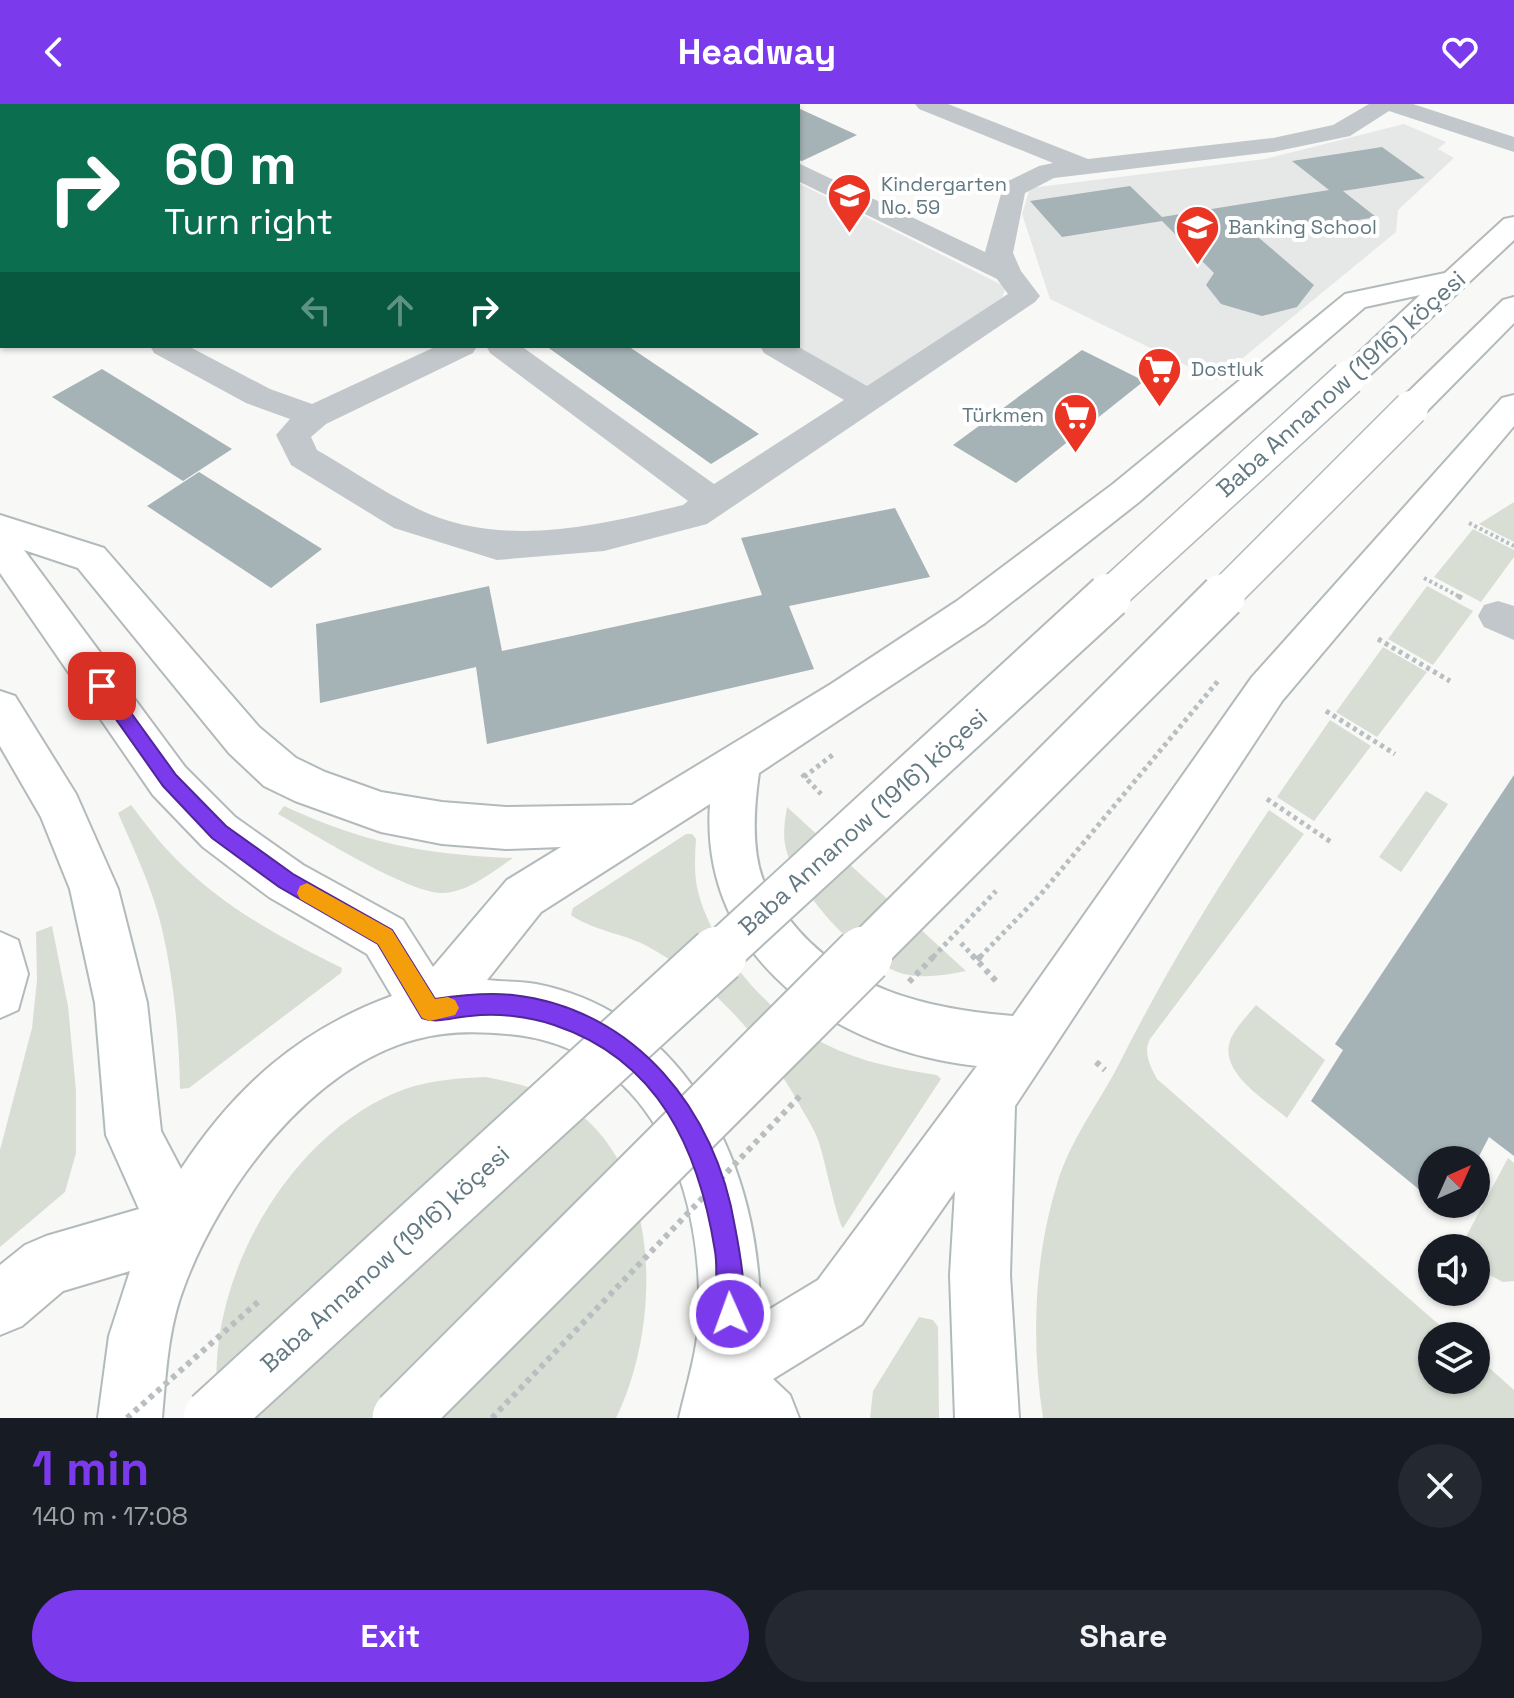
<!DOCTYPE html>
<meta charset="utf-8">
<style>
body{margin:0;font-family:"Space Grotesk",sans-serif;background:#242831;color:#f1f3f6;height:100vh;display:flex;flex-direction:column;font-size:30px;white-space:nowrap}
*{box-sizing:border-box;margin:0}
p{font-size:26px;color:#9ea1a6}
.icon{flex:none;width:44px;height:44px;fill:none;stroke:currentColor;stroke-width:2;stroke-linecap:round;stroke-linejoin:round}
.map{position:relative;height:1314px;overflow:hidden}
.details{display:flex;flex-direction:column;background:#171b24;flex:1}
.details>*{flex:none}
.banner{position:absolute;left:0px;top:0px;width:800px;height:244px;box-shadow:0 2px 6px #0004;background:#0b6e4f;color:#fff;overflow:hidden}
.needle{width:52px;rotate:45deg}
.tools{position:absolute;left:1418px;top:1042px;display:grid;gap:16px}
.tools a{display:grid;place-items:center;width:72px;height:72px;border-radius:50%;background:#171b24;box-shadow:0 2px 6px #0004;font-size:40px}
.pin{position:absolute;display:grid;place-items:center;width:68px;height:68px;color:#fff;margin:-34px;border-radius:16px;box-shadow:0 4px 12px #0006}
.me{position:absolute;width:88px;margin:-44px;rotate:358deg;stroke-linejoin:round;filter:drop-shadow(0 0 6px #0008)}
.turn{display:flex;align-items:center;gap:28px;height:168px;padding:0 32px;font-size:36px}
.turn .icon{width:104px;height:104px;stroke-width:2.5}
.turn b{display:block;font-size:56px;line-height:68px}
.lanes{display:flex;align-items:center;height:76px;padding:0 32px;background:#0003;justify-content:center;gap:40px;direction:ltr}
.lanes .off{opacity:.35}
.round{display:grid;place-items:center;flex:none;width:84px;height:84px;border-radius:42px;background:#242831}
.head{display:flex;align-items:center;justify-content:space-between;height:136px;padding:0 32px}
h1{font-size:48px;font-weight:600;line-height:60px;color:#7c3aed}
.action{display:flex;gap:16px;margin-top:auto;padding:16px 32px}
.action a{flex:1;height:92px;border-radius:48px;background:#7c3aed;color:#fff;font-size:32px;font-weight:600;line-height:92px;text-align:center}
.action a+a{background:#242831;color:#f1f3f6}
header{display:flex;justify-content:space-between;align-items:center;height:104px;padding:0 32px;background:#7c3aed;color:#fff;font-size:36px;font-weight:600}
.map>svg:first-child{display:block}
.built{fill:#e6e8e7}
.green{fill:#d9ded5}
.building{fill:#a5b2b6}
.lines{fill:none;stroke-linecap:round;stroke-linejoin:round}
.major-casing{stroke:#b2babc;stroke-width:4}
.path-far2{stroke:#b9bec0;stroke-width:4;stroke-dasharray:3 3;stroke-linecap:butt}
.path-far1{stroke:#b9bec0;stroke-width:5;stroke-dasharray:4 4;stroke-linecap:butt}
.path{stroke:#b9bec0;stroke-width:6;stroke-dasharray:5 5;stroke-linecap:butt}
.minor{fill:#c1c7ca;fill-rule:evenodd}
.major{fill:#fff;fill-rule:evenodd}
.major-bridge-far2-casing{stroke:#b2babc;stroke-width:37;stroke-linecap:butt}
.major-bridge-far1-casing{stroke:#b2babc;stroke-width:48;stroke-linecap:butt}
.major-bridge-casing{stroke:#b2babc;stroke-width:61;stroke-linecap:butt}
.path-bridge-far1{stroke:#b9bec0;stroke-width:5;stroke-dasharray:4 4;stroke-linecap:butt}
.path-bridge{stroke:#b9bec0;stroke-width:6;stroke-dasharray:5 5;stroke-linecap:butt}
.major-bridge-far2{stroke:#fff;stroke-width:34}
.major-bridge-far1{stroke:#fff;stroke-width:44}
.major-bridge{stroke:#fff;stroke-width:57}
.route{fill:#7c3aed;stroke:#51269a;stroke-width:2}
.slow{fill:#f59e0b}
.labels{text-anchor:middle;stroke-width:8;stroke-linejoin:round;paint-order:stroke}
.far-poi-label{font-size:20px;fill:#627982;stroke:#fff;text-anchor:start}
.street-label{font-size:24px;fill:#627982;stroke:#fff}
</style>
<header><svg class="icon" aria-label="back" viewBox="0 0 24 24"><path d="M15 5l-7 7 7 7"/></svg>Headway<svg class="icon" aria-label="heart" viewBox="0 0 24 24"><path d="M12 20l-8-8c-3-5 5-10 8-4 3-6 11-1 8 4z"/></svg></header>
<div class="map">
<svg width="1514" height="1314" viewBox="0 0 1514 1314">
<rect width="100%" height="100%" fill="#f8f8f6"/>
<!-- built -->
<g class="built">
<path d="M 1404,20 L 1446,38 L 1438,45 L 1454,54 L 1398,106 L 1396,128 L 1216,276 L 1050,195 L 1022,110 L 1030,84 L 1265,55 Z"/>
<path d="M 798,79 L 1006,183 L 1002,194 L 866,286 L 791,242 L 798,242 Z"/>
</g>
<!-- green -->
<g class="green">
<path d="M 1514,398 L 1514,438 L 1479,420 Z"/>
<path d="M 1473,425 L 1514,446 L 1514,453 L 1481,498 L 1434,473 Z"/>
<path d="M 1427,482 L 1473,507 L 1433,561 L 1388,535 Z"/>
<path d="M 1383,543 L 1427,568 L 1377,633 L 1336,608 Z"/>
<path d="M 1330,616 L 1371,642 L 1314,717 L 1277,693 Z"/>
<path d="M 1426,687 L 1448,700 L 1401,768 L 1379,753 Z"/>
<path d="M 131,701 C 145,719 159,738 175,754 C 222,802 282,835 342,864 L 341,869 L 189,984 L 180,985 C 179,931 174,877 162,825 C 153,785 134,746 118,709 Z"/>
<path d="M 284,702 C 363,739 427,751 513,754 C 494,767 466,790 441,789 C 406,788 312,729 278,710 Z"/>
<path d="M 787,703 L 966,867 C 945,871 925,875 904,870 C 861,859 792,784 785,740 C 783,728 785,715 787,703 Z"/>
<path d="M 1269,706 L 1304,730 L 1150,935 C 1143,949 1150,962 1157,975 L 1452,1232 L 1432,1232 L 1432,1276 L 1476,1276 L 1476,1252 L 1514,1286 L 1514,1314 L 1043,1314 C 1031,1237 1034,1155 1057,1080 C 1070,1036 1097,1002 1118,962 C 1162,874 1214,788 1269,706 Z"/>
<path d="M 686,730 L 692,730 L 696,735 C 695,751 694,767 697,783 C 710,844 770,912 825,940 C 860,958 899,965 937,971 L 941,975 L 843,1124 C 837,1117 824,1051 818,1036 C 813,1022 804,1010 798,998 C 762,934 710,875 645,841 C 621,829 592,826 571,811 L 573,804 Z"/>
<path d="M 52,822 L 68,902 L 76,987 L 76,1049 L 65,1088 L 0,1143 L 0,1046 L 32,924 L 37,876 L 36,828 Z"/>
<path d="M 1256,901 L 1325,956 L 1287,1014 C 1267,997 1219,969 1230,937 C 1234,925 1248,911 1256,901 Z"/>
<path d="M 486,973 C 510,978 534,983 556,994 C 664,1052 663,1218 616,1314 L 220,1314 C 197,1188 286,1026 408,984 C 434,976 459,974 486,973 Z"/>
<path d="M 1508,1054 L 1514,1059 L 1514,1177 L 1503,1178 L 1476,1164 L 1476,1144 L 1460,1144 Z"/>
<path d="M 919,1213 L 933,1216 L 938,1223 L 939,1314 L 870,1314 L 873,1287 Z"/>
</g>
<!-- building -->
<g class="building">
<path d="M 798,4 L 857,31 L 802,57 L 798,56 Z"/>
<path d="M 1382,43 L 1425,74 L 1343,87 L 1376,113 L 1258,133 L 1314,181 L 1297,203 L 1262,212 L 1221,200 L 1206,181 L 1214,169 L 1162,117 L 1062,133 L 1030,97 L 1130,82 L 1162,113 L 1329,86 L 1292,57 Z"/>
<path d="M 546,242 L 628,242 L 759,330 L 711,360 Z"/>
<path d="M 1082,246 L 1144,277 L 1016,379 L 953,341 Z"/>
<path d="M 102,265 L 232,345 L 183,377 L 52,293 Z"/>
<path d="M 199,368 L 322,445 L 271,484 L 147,402 Z"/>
<path d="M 895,404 L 930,473 L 789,502 L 814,565 L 487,640 L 476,563 L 320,599 L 316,520 L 489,482 L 502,547 L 762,491 L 741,434 Z"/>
<path d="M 1514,671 L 1514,1052 L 1489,1033 L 1476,1058 L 1432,1056 L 1432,1096 L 1311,997 L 1343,946 L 1335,940 Z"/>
</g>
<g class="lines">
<defs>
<g id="major">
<path d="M 1514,113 L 1514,136 L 1359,281 L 1348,284 L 1337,281 L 1332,274 L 1420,191 L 1365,203 L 1139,398 L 985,519 L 759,669 C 754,704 750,752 767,785 C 772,796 781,805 789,815 C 844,886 928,905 1013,912 L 1252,573 L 1502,294 L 1514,291 L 1514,322 L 1282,597 L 1015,1002 L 1010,1171 L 1019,1314 L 955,1314 L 950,1171 L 955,1087 L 862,1220 L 773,1275 L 790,1291 L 799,1314 L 679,1314 C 687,1279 699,1243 699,1207 C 702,1081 650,942 507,930 C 477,927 446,927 417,935 C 311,962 220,1085 184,1183 C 168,1224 166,1270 162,1314 L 98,1314 L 109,1232 L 130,1167 L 63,1187 L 22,1222 L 0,1231 L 0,1161 L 25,1141 L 46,1132 L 139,1105 L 106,1031 L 95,899 L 70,785 L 41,713 L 0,642 L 0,587 L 15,592 L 76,690 L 118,785 L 147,899 L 161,1027 L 181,1065 C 235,983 299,926 392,892 L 367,850 L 269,793 L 203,743 L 153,691 L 0,469 L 0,411 L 104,444 L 259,623 L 296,654 L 325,668 L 381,688 L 442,698 L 506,703 L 632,701 L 831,580 L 957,497 L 1113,380 L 1345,190 L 1445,169 L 1504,115 ZM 24,446 L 78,464 L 229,649 L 264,682 L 295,697 L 381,728 L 442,740 L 506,745 L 561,743 L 507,776 L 433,863 L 403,816 L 303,761 L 235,713 L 185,663 ZM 710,700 C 699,856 837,947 977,962 L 818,1176 L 760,1211 C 761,1067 690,910 536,880 C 520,877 503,878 487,876 L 541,808 Z"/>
<path d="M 1514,193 L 1514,219 L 1423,311 L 1411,315 L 1399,311 L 1395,304 L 1399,297 L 1503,196 Z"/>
<path d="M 0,828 L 18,836 L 28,870 L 18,906 L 0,914 Z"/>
</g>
</defs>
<!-- major casing -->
<use href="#major" class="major-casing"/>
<!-- path-far2 -->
<g class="path-far2">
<path d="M 1469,419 L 1514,442"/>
<path d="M 1424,474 L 1462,494"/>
</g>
<!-- path-far1 -->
<g class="path-far1">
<path d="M 1458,492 L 1465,496"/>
<path d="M 1378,535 L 1450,577"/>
<path d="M 1326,607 L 1395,650"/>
<path d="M 802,670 L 821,690"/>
<path d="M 804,673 L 835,649"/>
<path d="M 1267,695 L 1331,738"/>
<path d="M 961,839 L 974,853"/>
<path d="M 980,853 L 1041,790 L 1218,577"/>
</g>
<!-- path -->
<g class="path">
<path d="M 972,851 L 996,877"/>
<path d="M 977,856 L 982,851"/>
<path d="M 1096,958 L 1105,966"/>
</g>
<!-- minor -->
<g class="minor">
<path d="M 160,0 L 184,0 L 186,2 L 162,2 Z"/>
<path d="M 649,0 L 675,0 L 677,2 L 651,2 Z"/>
<path d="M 915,0 L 948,0 L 1088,55 L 1273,34 L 1333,21 L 1369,0 L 1413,0 L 1514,33 L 1514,48 L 1389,7 L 1350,32 L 1273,48 L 1054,74 L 1025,89 L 1013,149 L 1021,167 L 1040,192 L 1035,198 L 707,420 L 604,447 L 497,456 L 394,424 L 291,361 L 276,331 L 290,315 L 246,299 L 154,249 L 150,242 L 188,242 L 270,285 L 312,300 L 437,242 L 477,242 L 473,249 L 326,320 L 311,333 L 317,346 C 350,365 383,388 418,405 C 501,445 597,422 683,401 L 688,397 L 490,249 L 486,242 L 521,242 L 714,380 L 844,296 L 764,249 L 760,242 L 797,242 L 867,282 L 1008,190 L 997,175 L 798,77 L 798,59 L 985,148 L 1004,79 L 1039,62 L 1053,59 L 919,5 Z"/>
<rect x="0" y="35" width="2" height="15"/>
<path d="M 1498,497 L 1514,502 L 1514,536 L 1484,523 L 1478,512 L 1484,501 Z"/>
</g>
<!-- major -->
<use href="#major" class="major"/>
<defs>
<g id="major-bridge-far2">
<path d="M 1107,494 L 1348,274"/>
<path d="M 1221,494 L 1411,304"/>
</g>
<g id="major-bridge-far1">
<path d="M 716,853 L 1109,492"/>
<path d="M 862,853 L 1223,492"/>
</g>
<g id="major-bridge">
<path d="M 212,1314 L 718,851"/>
<path d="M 401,1314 L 864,851"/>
</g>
</defs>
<!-- major-bridge-far2 casing -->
<use href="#major-bridge-far2" class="major-bridge-far2-casing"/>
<!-- major-bridge-far1 casing -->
<use href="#major-bridge-far1" class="major-bridge-far1-casing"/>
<!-- major-bridge casing -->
<use href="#major-bridge" class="major-bridge-casing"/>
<!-- path-bridge-far1 -->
<path class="path-bridge-far1" d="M 933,853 L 996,787"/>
<!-- path-bridge -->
<g class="path-bridge">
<path d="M 909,878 L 935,851"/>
<path d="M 127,1314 L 259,1197"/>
<path d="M 492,1314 L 800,992"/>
</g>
<!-- major-bridge-far2 -->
<use href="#major-bridge-far2" class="major-bridge-far2"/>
<!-- major-bridge-far1 -->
<use href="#major-bridge-far1" class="major-bridge-far1"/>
<!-- major-bridge -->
<use href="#major-bridge" class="major-bridge"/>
</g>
<!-- route -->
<path class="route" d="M 102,575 L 108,577 L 176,671 L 226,722 L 293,770 L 392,826 L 435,895 C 461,891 487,888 513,891 C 636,905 716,1007 735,1123 C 740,1149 749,1195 739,1219 L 730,1223 L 721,1219 C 712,1197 719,1170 715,1147 C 699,1046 659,956 554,921 C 528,912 497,909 470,912 C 454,913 437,920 422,914 L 378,840 L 279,783 L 212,734 L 163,682 L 96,587 L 93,582 L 96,577 Z"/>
<!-- slow -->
<path class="slow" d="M 307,779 L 392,826 L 435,895 L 448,893 L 455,896 L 459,904 L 455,911 L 430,917 L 422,914 L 378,840 L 300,795 L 297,789 L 300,782 Z"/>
<!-- icons -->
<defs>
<symbol id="school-pin" viewBox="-11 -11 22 30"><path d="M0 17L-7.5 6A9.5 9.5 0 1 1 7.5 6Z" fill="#ea3525" stroke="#fff"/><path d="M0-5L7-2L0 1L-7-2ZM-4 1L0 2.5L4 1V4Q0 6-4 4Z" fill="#fff"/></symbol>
<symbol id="supermarket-pin" viewBox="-11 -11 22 30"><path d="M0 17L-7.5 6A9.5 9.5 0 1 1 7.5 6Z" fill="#ea3525" stroke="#fff"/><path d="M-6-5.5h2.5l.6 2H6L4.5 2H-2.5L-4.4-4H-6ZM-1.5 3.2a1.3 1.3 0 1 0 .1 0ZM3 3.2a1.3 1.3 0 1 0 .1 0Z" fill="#fff"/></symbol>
</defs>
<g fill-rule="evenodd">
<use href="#school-pin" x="824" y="66" width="51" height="69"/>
<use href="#school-pin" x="1172" y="98" width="51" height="69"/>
<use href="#supermarket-pin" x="1134" y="240" width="51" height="69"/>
<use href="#supermarket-pin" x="1050" y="286" width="51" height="69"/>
</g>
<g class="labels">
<!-- far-poi labels -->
<g class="far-poi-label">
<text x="881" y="87">Kindergarten<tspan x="881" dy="23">No. 59</tspan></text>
<text x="1228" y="130">Banking School</text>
<text x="1191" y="272">Dostluk</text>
<text x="1044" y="318" text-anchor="end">Türkmen</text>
</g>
<!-- street labels -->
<g class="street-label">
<text transform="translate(1341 280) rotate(-42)" y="8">Baba Annanow (1916) köçesi</text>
<text transform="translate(863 718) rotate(-42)" y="8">Baba Annanow (1916) köçesi</text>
<text transform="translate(385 1155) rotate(-42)" y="8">Baba Annanow (1916) köçesi</text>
</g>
</g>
</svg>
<div class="tools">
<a><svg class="needle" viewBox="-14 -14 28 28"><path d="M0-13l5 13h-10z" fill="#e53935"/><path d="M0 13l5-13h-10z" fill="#9ea1a6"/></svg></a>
<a><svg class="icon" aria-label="sound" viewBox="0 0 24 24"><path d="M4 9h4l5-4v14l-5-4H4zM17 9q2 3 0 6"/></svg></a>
<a><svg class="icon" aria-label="layers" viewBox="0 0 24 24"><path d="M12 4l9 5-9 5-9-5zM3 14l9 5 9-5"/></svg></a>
</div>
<div class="pin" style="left:102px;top:582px;background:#d93025"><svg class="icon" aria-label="arrive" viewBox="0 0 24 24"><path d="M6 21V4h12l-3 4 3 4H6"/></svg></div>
<svg class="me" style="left:730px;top:1210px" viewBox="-20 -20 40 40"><circle r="17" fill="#7c3aed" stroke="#fff" stroke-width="3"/><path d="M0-11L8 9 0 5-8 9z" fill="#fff"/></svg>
<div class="banner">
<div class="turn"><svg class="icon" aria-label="right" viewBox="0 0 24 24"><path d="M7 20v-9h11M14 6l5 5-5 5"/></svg><div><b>60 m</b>Turn right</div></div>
<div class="lanes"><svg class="icon off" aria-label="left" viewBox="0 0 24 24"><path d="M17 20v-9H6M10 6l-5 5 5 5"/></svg><svg class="icon off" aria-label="ahead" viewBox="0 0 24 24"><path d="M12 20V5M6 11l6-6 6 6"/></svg><svg class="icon" aria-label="right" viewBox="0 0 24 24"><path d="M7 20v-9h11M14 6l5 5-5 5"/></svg></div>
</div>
</div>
<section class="details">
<div class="head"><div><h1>1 min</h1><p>140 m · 17:08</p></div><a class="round"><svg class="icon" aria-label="close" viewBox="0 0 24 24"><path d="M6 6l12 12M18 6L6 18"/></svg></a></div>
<div class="action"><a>Exit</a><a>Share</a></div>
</section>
